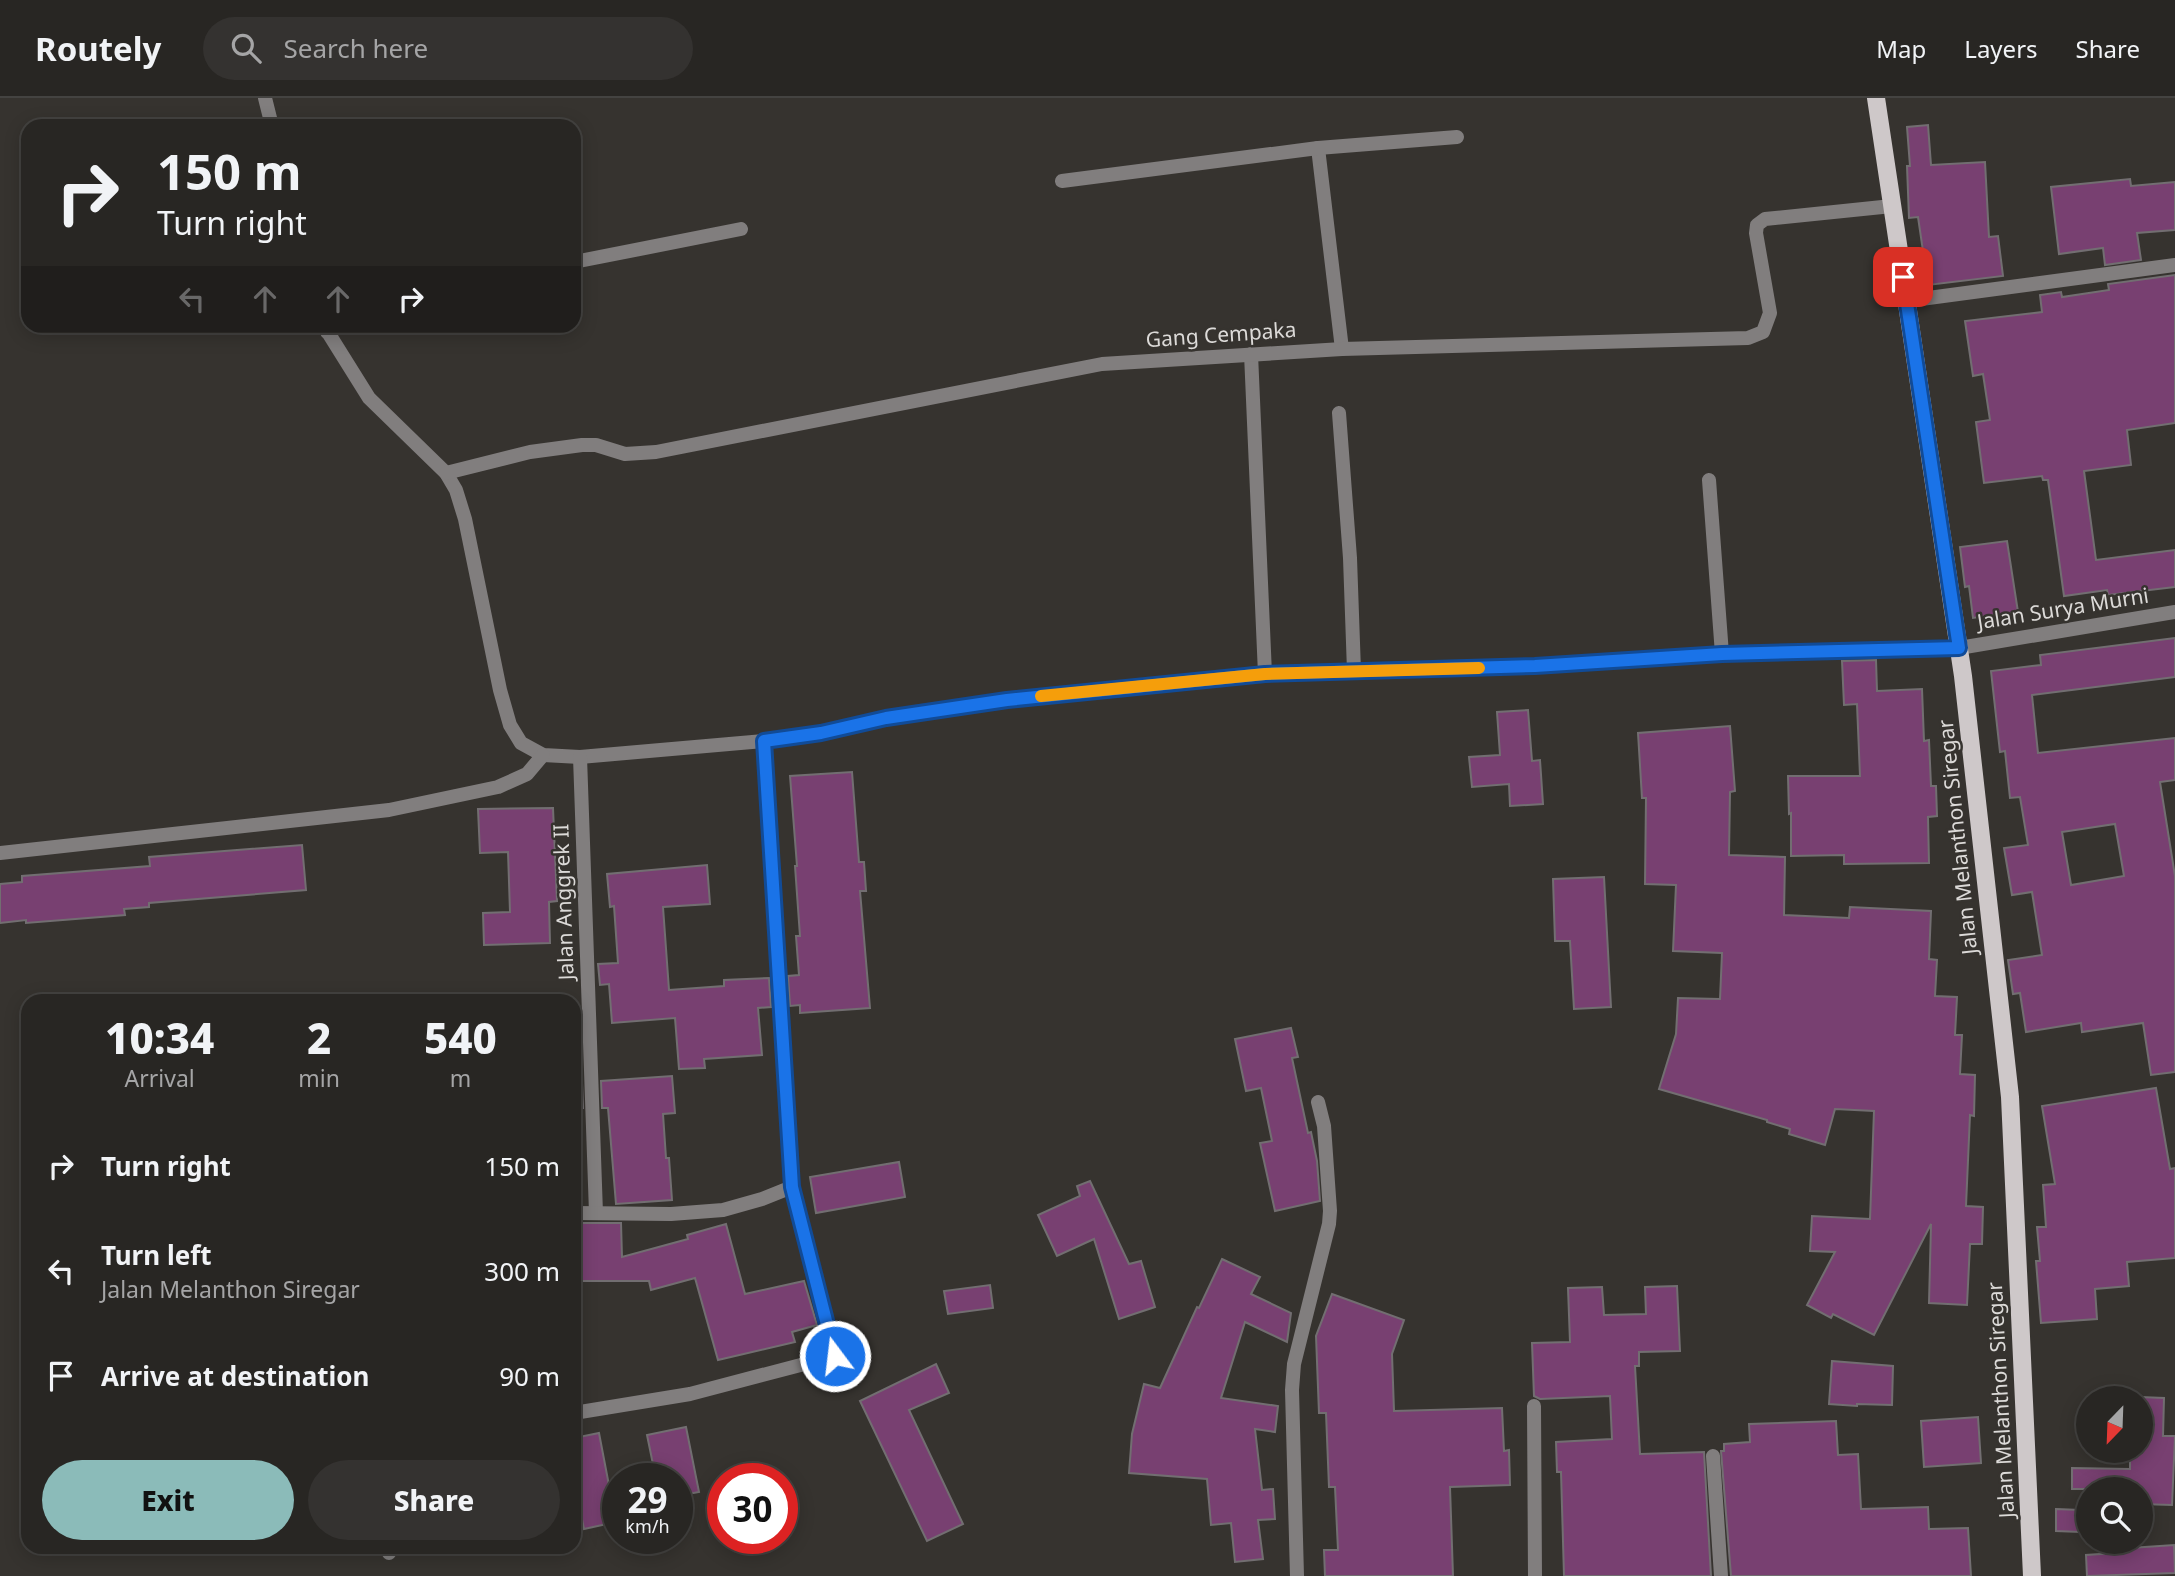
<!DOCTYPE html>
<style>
body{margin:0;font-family:"Noto Sans",sans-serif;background:#343230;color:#f1f3f6;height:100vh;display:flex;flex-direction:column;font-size:26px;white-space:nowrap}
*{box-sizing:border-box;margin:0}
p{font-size:23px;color:#a5a5a6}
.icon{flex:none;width:38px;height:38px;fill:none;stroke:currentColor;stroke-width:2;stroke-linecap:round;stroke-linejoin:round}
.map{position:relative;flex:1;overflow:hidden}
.panel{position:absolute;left:21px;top:896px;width:560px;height:560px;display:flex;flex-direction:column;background:#282623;border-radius:21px;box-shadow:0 4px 18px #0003,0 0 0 2px #444341}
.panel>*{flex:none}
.guide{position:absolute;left:21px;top:21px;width:560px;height:214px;border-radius:21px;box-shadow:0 4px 18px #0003,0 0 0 2px #444341;background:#282623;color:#f1f3f6;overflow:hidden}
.needle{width:46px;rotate:203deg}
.controls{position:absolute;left:2076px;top:1288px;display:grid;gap:14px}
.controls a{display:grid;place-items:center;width:77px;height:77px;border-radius:50%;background:#282623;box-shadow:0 4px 18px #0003,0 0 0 2px #444341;font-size:35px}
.speed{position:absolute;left:602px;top:1365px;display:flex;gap:14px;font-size:35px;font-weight:700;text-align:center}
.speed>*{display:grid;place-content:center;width:91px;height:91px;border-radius:50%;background:#282623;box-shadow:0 4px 18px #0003,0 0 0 2px #444341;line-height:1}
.speed small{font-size:18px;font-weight:400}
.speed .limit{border:10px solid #d22;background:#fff;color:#111}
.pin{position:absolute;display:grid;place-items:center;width:60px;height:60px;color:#fff;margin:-30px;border-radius:14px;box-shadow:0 4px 10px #0006}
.me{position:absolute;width:77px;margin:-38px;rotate:345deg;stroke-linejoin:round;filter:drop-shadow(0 0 5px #0008)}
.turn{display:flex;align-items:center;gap:24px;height:147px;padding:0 21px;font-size:32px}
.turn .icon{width:91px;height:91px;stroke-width:2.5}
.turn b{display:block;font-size:49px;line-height:60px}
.lanes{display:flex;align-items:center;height:66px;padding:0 21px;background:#0003;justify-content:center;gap:35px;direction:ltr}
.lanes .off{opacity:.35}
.eta{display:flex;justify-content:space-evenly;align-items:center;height:119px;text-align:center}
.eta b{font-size:42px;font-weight:800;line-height:49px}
.cta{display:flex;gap:14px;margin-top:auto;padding:14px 21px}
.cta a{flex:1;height:80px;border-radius:42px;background:#8bbbb9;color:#111;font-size:28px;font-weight:800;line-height:80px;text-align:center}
.cta a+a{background:#343230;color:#f1f3f6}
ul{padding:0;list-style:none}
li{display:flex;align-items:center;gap:21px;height:105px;padding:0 21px}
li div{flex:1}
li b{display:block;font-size:26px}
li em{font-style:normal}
header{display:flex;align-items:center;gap:42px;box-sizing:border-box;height:98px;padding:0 35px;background:#282623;border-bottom:2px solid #444341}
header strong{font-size:33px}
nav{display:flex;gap:38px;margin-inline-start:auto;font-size:24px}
.search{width:490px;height:63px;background:#343230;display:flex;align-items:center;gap:18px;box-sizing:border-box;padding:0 24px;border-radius:38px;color:#a5a5a6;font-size:26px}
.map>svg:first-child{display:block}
.building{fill:#784071;stroke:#726e71;stroke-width:2;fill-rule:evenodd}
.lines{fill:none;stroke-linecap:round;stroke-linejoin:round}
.street{stroke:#817e7e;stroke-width:14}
.primary{stroke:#cec8c9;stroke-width:18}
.route-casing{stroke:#114b97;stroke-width:18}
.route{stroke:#1a73e8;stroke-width:12}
.slow{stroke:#f59e0b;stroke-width:12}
.labels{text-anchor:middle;stroke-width:5;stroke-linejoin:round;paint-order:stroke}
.street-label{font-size:21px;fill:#dcdad8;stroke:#36332f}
</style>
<header>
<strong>Routely</strong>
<div class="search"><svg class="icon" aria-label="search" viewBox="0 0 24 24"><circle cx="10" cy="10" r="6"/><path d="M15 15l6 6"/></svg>Search here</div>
<nav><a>Map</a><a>Layers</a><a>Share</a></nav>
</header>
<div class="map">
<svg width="2175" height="1478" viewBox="0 0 2175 1478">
<rect width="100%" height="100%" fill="#36332f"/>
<!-- building -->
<g class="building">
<path d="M 1928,27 L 1931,67 L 1985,64 L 1989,139 L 1998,138 L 2003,178 L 1928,187 L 1918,119 L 1909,120 L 1907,68 L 1910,68 L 1907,29 Z"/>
<path d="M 2130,81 L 2131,88 L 2175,84 L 2175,132 L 2137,135 L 2141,162 L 2105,167 L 2103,150 L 2059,156 L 2051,89 Z"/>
<path d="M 2175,177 L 2175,325 L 2127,332 L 2131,367 L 2084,373 L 2096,462 L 2175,452 L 2175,489 L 2108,497 L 2107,492 L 2064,498 L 2048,382 L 2043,382 L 2042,378 L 1984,385 L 1976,324 L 1990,322 L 1983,276 L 1973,278 L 1965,223 L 2042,214 L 2040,197 L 2061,194 L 2062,199 L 2109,192 L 2108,186 Z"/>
<path d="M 2007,443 L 2018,514 L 1973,520 L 1969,488 L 1965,489 L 1960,449 Z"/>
<path d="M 2175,540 L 2175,579 L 2032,597 L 2038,655 L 2175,640 L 2175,682 L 2160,684 L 2175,778 L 2175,974 L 2151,977 L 2143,925 L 2082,934 L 2081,925 L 2026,934 L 2020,895 L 2013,896 L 2008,862 L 2042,857 L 2032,794 L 2012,797 L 2004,750 L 2028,747 L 2020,699 L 2010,700 L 2005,653 L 2000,654 L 1991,573 L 2041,567 L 2040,557 ZM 2115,726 L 2124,778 L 2071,787 L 2062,734 Z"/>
<path d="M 1876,562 L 1877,593 L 1922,591 L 1924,643 L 1929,642 L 1931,688 L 1936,688 L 1937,718 L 1928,719 L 1929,765 L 1844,766 L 1844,757 L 1791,758 L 1791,715 L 1789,716 L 1788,678 L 1860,678 L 1857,606 L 1844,607 L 1842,563 Z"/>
<path d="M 1528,612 L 1532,663 L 1540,662 L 1543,706 L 1510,708 L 1509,686 L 1472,689 L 1469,659 L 1500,657 L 1497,614 Z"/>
<path d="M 1730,628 L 1735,693 L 1730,694 L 1729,757 L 1785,759 L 1784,817 L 1849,820 L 1850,809 L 1931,813 L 1929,861 L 1937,862 L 1935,898 L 1957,899 L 1955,937 L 1962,937 L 1960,976 L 1975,977 L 1974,1018 L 1970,1017 L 1966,1108 L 1983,1109 L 1982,1146 L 1970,1146 L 1967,1207 L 1929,1205 L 1931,1126 L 1874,1237 L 1833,1216 L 1831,1220 L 1807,1207 L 1835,1154 L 1810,1153 L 1812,1118 L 1870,1121 L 1874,1013 L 1835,1011 L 1825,1047 L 1789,1036 L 1790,1031 L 1767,1024 L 1767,1022 L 1659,991 L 1676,936 L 1678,900 L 1720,901 L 1722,855 L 1673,853 L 1676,787 L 1645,786 L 1646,700 L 1642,700 L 1638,635 Z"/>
<path d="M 852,674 L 859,764 L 864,764 L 866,793 L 860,793 L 870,910 L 800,915 L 800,907 L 790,908 L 788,878 L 799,877 L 796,838 L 800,838 L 795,768 L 797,768 L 790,678 Z"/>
<path d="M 553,710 L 557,803 L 549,804 L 550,845 L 484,847 L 483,815 L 510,814 L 508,754 L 480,755 L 478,711 Z"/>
<path d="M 302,747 L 306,792 L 149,805 L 149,809 L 124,811 L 125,817 L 26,825 L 26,822 L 0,825 L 0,786 L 22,784 L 22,778 L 150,768 L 149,759 Z"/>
<path d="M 707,767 L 710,806 L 663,809 L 669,892 L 724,888 L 724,882 L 769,880 L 771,909 L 758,910 L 762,957 L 704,961 L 705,970 L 679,971 L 675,920 L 612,925 L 609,886 L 600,887 L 598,866 L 618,865 L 614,808 L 610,809 L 607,776 Z"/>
<path d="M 1604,779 L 1611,909 L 1574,911 L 1570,843 L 1555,843 L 1553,781 Z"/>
<path d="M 1291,930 L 1298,959 L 1292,960 L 1308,1035 L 1311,1034 L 1317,1063 L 1320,1103 L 1275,1113 L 1260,1045 L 1272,1043 L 1261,990 L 1246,993 L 1235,941 Z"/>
<path d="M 672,978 L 675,1015 L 663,1016 L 666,1060 L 669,1060 L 672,1102 L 616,1106 L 608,1010 L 602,1010 L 601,983 Z"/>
<path d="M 574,985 L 582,985 L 583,1010 L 574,1010 Z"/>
<path d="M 2156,990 L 2170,1071 L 2175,1070 L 2175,1160 L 2127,1164 L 2129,1188 L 2095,1191 L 2097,1221 L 2041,1225 L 2036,1163 L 2040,1163 L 2037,1129 L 2046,1129 L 2043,1087 L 2055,1086 L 2042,1008 Z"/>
<path d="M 899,1064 L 905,1099 L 816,1115 L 810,1079 Z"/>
<path d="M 1090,1083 L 1129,1166 L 1141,1163 L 1155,1209 L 1119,1221 L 1094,1141 L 1057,1158 L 1038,1117 L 1080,1098 L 1077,1088 Z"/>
<path d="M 574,1125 L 621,1125 L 622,1159 L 688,1141 L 687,1137 L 726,1126 L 745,1196 L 804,1183 L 817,1227 L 792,1234 L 795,1244 L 718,1262 L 695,1180 L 651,1192 L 649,1183 L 574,1183 Z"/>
<path d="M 1222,1161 L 1260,1179 L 1251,1196 L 1291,1215 L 1287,1244 L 1245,1224 L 1221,1300 L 1278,1308 L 1275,1334 L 1255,1331 L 1262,1392 L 1273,1391 L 1275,1421 L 1258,1422 L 1263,1461 L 1235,1464 L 1231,1425 L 1211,1427 L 1207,1381 L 1129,1375 L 1132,1336 L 1144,1286 L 1160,1290 L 1197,1209 L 1199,1210 Z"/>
<path d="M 990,1187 L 993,1210 L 948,1216 L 944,1193 Z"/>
<path d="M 1677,1188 L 1680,1253 L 1639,1254 L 1639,1268 L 1635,1268 L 1640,1356 L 1704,1354 L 1711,1478 L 1564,1478 L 1561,1374 L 1557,1374 L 1556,1344 L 1612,1341 L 1610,1298 L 1540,1301 L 1534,1298 L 1532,1245 L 1570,1244 L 1568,1190 L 1602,1189 L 1604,1217 L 1646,1216 L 1645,1189 Z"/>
<path d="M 1332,1196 L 1404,1222 L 1392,1256 L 1394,1313 L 1502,1310 L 1504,1353 L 1509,1352 L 1510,1387 L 1450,1389 L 1453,1478 L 1325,1478 L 1324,1452 L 1338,1452 L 1335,1389 L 1329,1389 L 1326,1315 L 1319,1315 L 1316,1238 Z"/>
<path d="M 1832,1263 L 1893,1268 L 1892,1307 L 1857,1306 L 1857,1308 L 1829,1306 Z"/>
<path d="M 936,1266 L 949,1295 L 909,1312 L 963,1426 L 927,1443 L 860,1303 Z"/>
<path d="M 2140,1299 L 2164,1300 L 2163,1338 L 2175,1338 L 2172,1407 L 2140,1406 L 2140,1391 L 2072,1391 L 2072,1370 L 2130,1371 L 2130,1353 L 2140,1353 Z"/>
<path d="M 1978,1319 L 1981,1365 L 1924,1369 L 1921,1323 Z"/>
<path d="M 1836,1323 L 1838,1357 L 1858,1356 L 1861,1411 L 1928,1409 L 1929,1431 L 1968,1430 L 1971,1478 L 1731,1478 L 1721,1353 L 1724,1353 L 1724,1346 L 1750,1344 L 1749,1326 Z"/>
<path d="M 686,1329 L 699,1394 L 677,1398 L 677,1381 L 656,1381 L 647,1337 Z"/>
<path d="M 599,1335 L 616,1424 L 584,1431 L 574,1381 L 574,1340 Z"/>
<path d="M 2056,1411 L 2080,1412 L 2080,1434 L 2056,1433 Z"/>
<path d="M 2174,1447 L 2175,1475 L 2087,1478 L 2086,1457 L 2130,1454 L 2130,1450 Z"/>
</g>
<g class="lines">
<!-- street -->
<g class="street">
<path d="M 265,0 L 272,28"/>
<path d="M 1318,50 L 1342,251"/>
<path d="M 1062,83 L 1318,50 L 1457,39"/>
<path d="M 574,164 L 741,131"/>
<path d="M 1906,203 L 2175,167"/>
<path d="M 324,228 L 369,300 L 446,375 L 456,392 L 465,421 L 500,592 L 510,627 L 521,645 L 543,657 L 580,659 L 764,643 L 821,635 L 886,619 L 1007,602 L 1265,576 L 1535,568 L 1722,556 L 1959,550 L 2175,514"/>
<path d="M 327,234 L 343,228"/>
<path d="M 1251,256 L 1265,576"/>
<path d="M 1339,315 L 1350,460 L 1354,573"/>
<path d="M 446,375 L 530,354 L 582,347 L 596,347 L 625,356 L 656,354 L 1102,266 L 1342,251 L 1748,240 L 1763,234 L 1770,215 L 1756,135 L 1757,127 L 1765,121 L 1892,108"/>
<path d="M 1709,382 L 1722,556"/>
<path d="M 580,659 L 596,1115"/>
<path d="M 0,755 L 389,712 L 498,689 L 527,676 L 543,657"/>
<path d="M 574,1115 L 671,1116 L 723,1112 L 762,1101 L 792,1089"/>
<path d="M 1534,1308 L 1535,1478"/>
<path d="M 574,1315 L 690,1296 L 835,1258 L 792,1089 L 764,643"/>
<path d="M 27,1353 L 28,1353"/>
<path d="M 1713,1358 L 1721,1478"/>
<path d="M 389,1449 L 389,1455"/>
<path d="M 1297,1478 L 1292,1292 L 1294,1266 L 1329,1126 L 1330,1113 L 1324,1028 L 1318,1004"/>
</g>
<!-- primary -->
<path class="primary" d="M 1876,0 L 1963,578 L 2010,999 L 2032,1478"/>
</g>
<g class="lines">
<defs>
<path id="route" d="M 835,1258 L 792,1089 L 764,643 L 821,635 L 886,620 L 1007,602 L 1265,576 L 1535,568 L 1722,556 L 1959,550 L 1903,179"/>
</defs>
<!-- route casing -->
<use href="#route" class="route-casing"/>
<!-- route -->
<use href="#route" class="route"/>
<!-- slow -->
<path class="slow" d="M 1041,598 L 1265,576 L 1479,570"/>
</g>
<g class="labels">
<!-- street labels -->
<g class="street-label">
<text transform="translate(1221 237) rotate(-4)" y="7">Gang Cempaka</text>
<text transform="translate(2063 511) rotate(-9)" y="7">Jalan Surya Murni</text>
<text transform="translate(1958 739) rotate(-96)" y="7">Jalan Melanthon Siregar</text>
<text transform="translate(564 804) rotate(-92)" y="7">Jalan Anggrek II</text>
<text transform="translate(2001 1302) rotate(-93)" y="7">Jalan Melanthon Siregar</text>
</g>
</g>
</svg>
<div class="controls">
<a><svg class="needle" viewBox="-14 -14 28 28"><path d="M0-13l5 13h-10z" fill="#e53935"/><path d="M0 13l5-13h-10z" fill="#a5a5a6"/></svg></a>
<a><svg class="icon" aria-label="search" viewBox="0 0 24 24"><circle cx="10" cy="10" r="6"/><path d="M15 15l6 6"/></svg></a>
</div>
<div class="speed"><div>29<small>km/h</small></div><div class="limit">30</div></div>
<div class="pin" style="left:1903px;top:179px;background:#d93025"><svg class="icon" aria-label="arrive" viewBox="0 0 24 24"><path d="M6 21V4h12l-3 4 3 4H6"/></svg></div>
<svg class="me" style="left:835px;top:1258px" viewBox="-20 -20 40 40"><circle r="17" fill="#1a73e8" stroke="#fff" stroke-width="3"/><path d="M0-11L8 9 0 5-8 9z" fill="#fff"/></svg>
<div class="guide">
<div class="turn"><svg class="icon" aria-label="right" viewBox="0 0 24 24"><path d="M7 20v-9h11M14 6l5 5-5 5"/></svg><div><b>150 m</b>Turn right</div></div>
<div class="lanes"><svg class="icon off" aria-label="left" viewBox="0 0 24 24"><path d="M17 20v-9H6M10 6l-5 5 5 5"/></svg><svg class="icon off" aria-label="ahead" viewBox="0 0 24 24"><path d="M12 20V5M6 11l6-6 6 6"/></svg><svg class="icon off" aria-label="ahead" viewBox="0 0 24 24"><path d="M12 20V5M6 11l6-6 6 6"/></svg><svg class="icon" aria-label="right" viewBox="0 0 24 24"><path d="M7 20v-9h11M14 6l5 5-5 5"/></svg></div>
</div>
<section class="panel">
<div class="eta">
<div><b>10:34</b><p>Arrival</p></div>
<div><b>2</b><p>min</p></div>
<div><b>540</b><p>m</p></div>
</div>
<ul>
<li><svg class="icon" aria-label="right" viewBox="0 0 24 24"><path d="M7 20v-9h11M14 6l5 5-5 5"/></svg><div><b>Turn right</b></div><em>150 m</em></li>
<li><svg class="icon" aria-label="left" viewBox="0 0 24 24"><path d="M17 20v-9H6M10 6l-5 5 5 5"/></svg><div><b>Turn left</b><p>Jalan Melanthon Siregar</p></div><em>300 m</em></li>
<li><svg class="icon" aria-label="arrive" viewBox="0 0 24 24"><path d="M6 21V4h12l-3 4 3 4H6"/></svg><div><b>Arrive at destination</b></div><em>90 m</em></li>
</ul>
<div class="cta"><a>Exit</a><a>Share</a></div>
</section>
</div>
